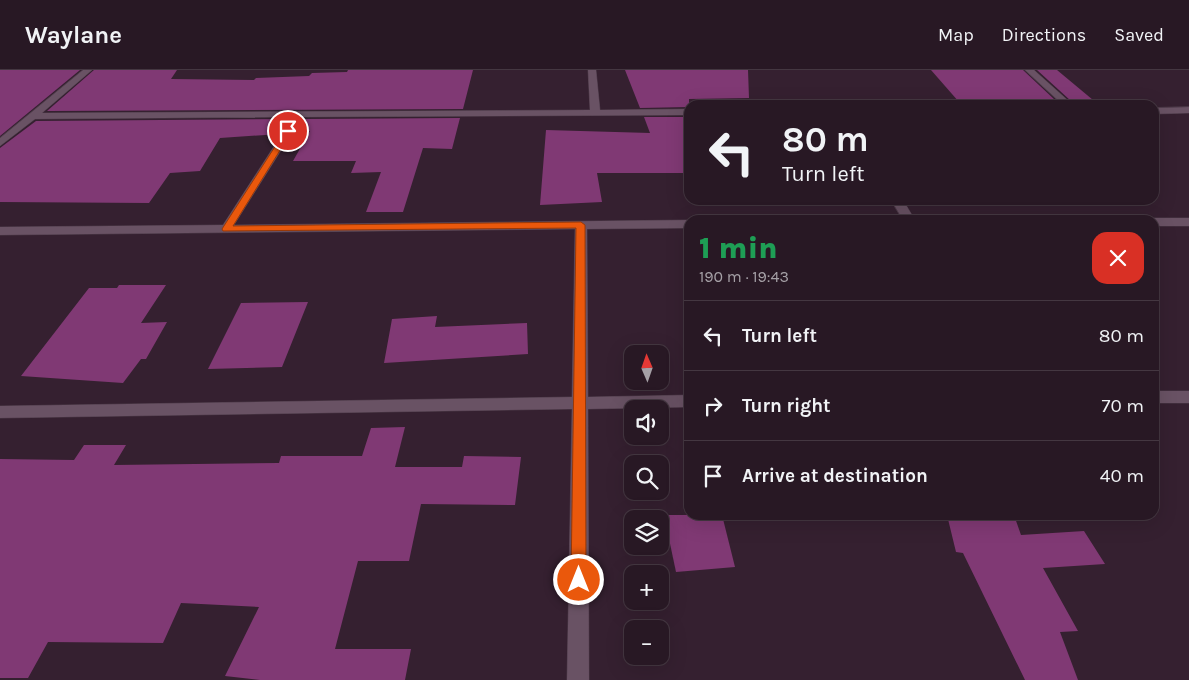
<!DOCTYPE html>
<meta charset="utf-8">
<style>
body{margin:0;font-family:Karla,sans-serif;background:#342531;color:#f1f3f6;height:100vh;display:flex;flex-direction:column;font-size:19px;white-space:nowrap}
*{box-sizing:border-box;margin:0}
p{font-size:16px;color:#a5a0a6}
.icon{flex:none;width:28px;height:28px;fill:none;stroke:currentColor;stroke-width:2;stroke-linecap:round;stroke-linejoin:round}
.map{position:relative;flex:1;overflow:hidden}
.panel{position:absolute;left:684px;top:145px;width:475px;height:305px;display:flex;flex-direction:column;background:#281824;border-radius:15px;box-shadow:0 5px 20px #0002,0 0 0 1px #443741}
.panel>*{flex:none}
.guide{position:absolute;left:684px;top:30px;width:475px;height:105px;border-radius:15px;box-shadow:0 5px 20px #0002,0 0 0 1px #443741;background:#281824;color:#f1f3f6;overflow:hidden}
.needle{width:32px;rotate:358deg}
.tools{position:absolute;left:624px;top:275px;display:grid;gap:10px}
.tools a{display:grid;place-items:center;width:45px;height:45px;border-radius:10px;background:#281824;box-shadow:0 5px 20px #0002,0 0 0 1px #443741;font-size:25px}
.pin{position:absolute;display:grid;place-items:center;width:42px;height:42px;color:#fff;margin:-21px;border:2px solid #fff;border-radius:50%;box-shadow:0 1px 5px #0007}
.me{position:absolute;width:55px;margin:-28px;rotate:0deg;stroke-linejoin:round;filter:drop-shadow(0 0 4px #0008)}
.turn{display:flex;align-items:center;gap:18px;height:105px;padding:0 15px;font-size:22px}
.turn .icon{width:65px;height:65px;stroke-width:2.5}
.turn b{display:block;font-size:35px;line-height:42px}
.round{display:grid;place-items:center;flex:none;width:52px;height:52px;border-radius:15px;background:#342531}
.summary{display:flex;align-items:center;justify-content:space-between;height:85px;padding:0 15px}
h1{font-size:30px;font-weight:800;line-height:38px;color:#1e9e55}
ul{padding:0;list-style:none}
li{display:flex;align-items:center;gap:15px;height:70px;padding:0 15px;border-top:1px solid #443741}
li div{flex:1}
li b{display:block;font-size:19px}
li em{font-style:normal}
header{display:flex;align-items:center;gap:30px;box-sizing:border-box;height:70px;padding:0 25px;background:#281824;border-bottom:1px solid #443741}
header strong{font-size:24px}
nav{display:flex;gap:28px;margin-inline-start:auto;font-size:18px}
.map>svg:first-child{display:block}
.building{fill:#803974}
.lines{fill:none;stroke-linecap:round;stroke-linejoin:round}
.minor-casing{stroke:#4d3b49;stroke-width:1}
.minor{fill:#695264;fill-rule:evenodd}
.route{fill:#ea580c;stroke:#983908}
</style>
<header>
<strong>Waylane</strong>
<nav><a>Map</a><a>Directions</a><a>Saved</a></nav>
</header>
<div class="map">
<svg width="1189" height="610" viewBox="0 0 1189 610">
<rect width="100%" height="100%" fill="#352030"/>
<!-- building -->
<g class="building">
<path d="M 0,0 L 80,0 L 0,66 Z"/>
<path d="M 94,0 L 177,0 L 171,9 L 254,10 L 256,8 L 309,6 L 312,3 L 347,2 L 348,0 L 473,0 L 463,39 L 47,41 Z"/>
<path d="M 625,0 L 748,0 L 749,28 L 689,29 L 689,37 L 640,38 Z"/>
<path d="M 931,0 L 1023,0 L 1056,31 L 959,32 Z"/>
<path d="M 1037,0 L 1057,0 L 1093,30 L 1071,31 Z"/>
<path d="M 644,47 L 689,47 L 689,103 L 597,103 L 602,132 L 540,135 L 546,60 L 650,63 Z"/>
<path d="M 460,48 L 452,79 L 423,78 L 403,142 L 366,142 L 381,102 L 351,103 L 356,91 L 293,91 L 310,61 L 294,63 L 303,49 Z"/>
<path d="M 290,49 L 280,64 L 220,68 L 200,101 L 170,103 L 149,133 L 0,132 L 0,78 L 36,51 Z"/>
<path d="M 119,215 L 166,215 L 141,253 L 167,252 L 146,289 L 141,289 L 123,313 L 21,306 L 89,218 L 117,218 Z"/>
<path d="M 308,232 L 282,297 L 208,299 L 241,233 Z"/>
<path d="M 437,246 L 435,257 L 527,253 L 528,284 L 384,293 L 392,249 Z"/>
<path d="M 405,357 L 395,397 L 462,397 L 464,386 L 521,387 L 515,435 L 421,434 L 409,491 L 358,491 L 335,579 L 411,579 L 405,610 L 260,610 L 225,606 L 259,537 L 181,533 L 163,573 L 48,572 L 28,608 L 0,608 L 0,389 L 74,390 L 84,375 L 126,375 L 114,395 L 279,393 L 281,386 L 362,386 L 371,358 Z"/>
<path d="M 664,445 L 722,445 L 735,497 L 676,502 Z"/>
<path d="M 947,445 L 1014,445 L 1021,465 L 1084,461 L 1105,494 L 1043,498 L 1078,561 L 1060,562 L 1078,610 L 1025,610 L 963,483 L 956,482 Z"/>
</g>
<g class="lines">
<defs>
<g id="minor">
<path d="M 83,0 L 92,0 L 42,43 L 590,40 L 588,0 L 596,0 L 600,40 L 689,39 L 689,45 L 302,47 L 234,155 L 689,150 L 689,158 L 587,159 L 588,327 L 689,325 L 689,337 L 588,339 L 589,610 L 567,610 L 572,339 L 0,348 L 0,336 L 572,327 L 575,159 L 0,165 L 0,157 L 223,155 L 293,47 L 35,49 L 0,76 L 0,68 Z"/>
<path d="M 1025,0 L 1034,0 L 1073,35 L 1063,35 Z"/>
<path d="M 1189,37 L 1189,43 L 1154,44 L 1154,38 Z"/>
<path d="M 891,130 L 903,130 L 915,150 L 903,150 Z"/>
<path d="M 1154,148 L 1189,148 L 1189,156 L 1154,156 L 1154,150 L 1149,150 Z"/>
<rect x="1154" y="321" width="35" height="12"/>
</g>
</defs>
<!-- minor casing -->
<use href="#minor" class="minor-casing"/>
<!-- minor -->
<use href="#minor" class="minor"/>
</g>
<!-- route -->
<path class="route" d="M 288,59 L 292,61 L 233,156 L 581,152 L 585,155 L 586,510 L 584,515 L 579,517 L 573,515 L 571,510 L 576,158 L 223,161 L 222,159 L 285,61 Z"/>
</svg>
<div class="tools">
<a><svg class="needle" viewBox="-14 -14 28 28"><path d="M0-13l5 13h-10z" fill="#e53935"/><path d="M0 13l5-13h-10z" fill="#a5a0a6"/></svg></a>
<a><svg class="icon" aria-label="sound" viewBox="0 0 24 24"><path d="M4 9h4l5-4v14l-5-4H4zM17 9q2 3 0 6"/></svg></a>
<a><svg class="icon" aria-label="search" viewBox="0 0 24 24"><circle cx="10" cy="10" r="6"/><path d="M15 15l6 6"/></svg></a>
<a><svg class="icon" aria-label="layers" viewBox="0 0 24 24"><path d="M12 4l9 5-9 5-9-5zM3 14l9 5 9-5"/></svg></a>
<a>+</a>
<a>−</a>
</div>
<div class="pin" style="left:288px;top:61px;background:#d93025"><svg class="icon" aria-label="arrive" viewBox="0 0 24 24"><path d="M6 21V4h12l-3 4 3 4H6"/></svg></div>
<svg class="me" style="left:579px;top:510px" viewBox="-20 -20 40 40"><circle r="17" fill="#ea580c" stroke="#fff" stroke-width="3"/><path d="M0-11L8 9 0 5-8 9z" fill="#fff"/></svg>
<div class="guide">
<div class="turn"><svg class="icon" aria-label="left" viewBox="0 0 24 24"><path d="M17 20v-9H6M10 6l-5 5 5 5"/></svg><div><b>80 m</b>Turn left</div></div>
</div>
<section class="panel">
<div class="summary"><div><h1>1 min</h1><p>190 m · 19:43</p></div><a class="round" style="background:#d93025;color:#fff"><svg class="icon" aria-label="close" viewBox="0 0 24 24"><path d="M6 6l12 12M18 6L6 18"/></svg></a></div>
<ul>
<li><svg class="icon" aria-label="left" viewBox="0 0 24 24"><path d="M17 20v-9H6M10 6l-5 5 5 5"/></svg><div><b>Turn left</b></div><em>80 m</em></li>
<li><svg class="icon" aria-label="right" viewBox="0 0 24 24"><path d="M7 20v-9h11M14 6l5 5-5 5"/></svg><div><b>Turn right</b></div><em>70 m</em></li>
<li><svg class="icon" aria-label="arrive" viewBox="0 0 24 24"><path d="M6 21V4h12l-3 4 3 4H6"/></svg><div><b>Arrive at destination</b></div><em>40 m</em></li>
</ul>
</section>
</div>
